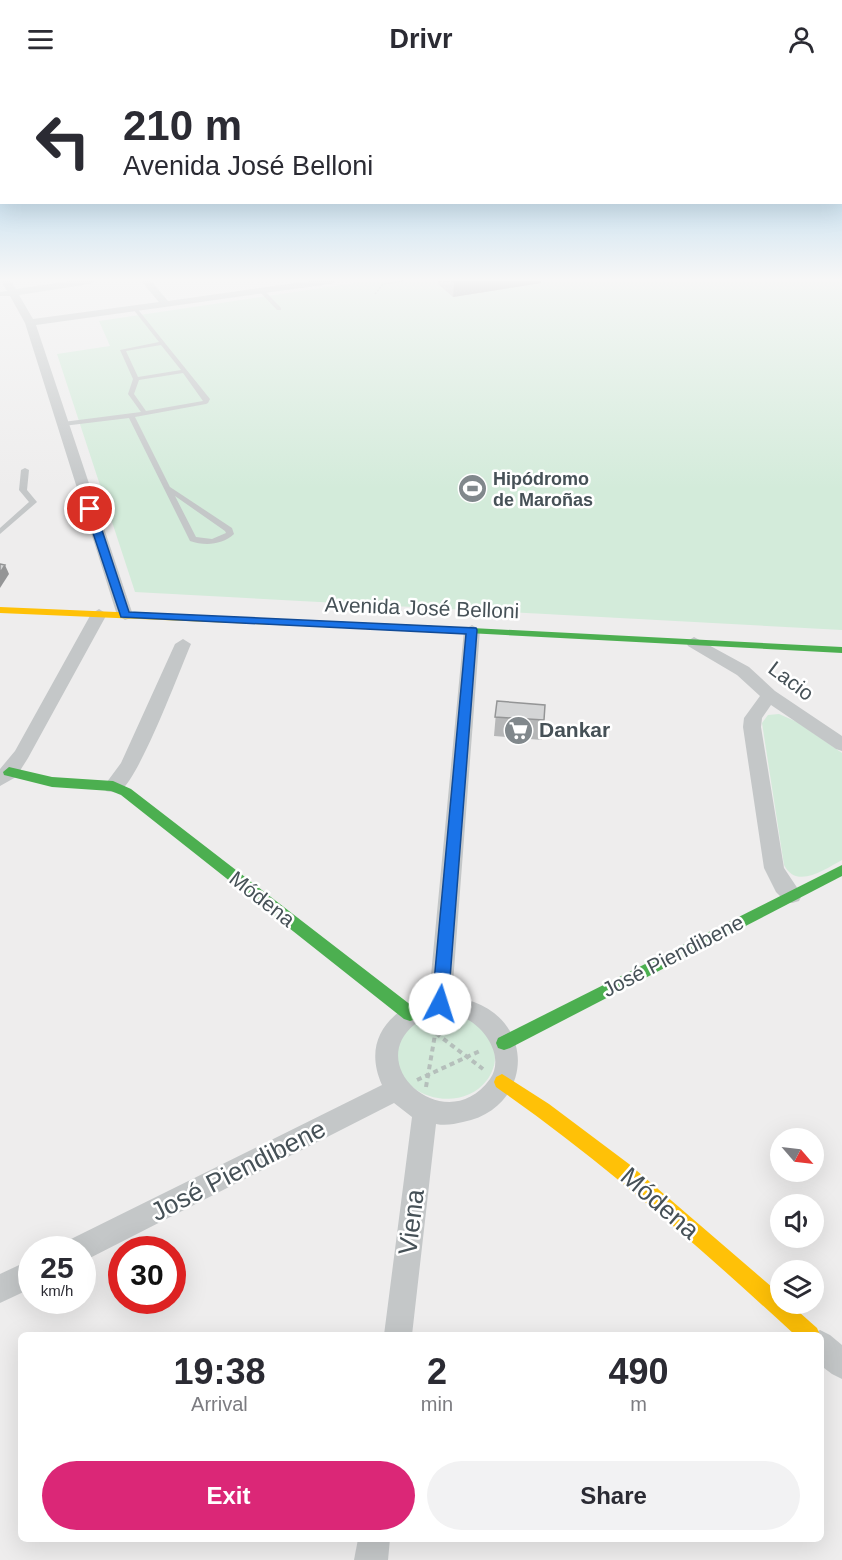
<!DOCTYPE html>
<meta charset="utf-8">
<style>
body{margin:0;font-family:Helvetica,sans-serif;background:#f2f2f3;color:#2b2b33;height:100vh;display:flex;flex-direction:column;font-size:22px;white-space:nowrap}
*{box-sizing:border-box;margin:0}
p{font-size:20px;color:#7c7c81}
.icon{flex:none;width:33px;height:33px;fill:none;stroke:currentColor;stroke-width:2;stroke-linecap:round;stroke-linejoin:round}
.map{position:relative;flex:1;overflow:hidden}
.side{position:absolute;left:18px;top:1254px;width:806px;height:210px;display:flex;flex-direction:column;background:#fff;border-radius:9px;box-shadow:0 6px 24px #0002}
.side>*{flex:none}
.guide{position:absolute;left:0px;top:0px;width:843px;height:126px;box-shadow:0 6px 24px #0002;background:#fff;color:#2b2b33;overflow:hidden}
.needle{width:39px;rotate:118deg}
.fabs{position:absolute;left:770px;top:1050px;display:grid;gap:12px}
.fabs a{display:grid;place-items:center;width:54px;height:54px;border-radius:50%;background:#fff;box-shadow:0 6px 24px #0002;font-size:30px}
.speed{position:absolute;left:18px;top:1158px;display:flex;gap:12px;font-size:30px;font-weight:700;text-align:center}
.speed>*{display:grid;place-content:center;width:78px;height:78px;border-radius:50%;background:#fff;box-shadow:0 6px 24px #0002;line-height:1}
.speed small{font-size:15px;font-weight:400}
.speed .limit{border:9px solid #d22;background:#fff;color:#111}
.pin{position:absolute;display:grid;place-items:center;width:51px;height:51px;color:#fff;margin:-26px;border:3px solid #fff;border-radius:50%;box-shadow:0 2px 6px #0007}
.me{position:absolute;width:66px;margin:-33px;rotate:5deg;stroke-linejoin:round;filter:drop-shadow(0 0 4px #0008)}
.turn{display:flex;align-items:center;gap:21px;height:126px;padding:0 24px;font-size:27px}
.turn .icon{width:78px;height:78px;stroke-width:2.5}
.turn b{display:block;font-size:42px;line-height:51px}
.eta{display:flex;justify-content:space-evenly;align-items:center;height:102px;text-align:center}
.eta b{font-size:36px;font-weight:800;line-height:42px}
.cta{display:flex;gap:12px;margin-top:auto;padding:12px 24px}
.cta a{flex:1;height:69px;border-radius:36px;background:#db2777;color:#fff;font-size:24px;font-weight:800;line-height:69px;text-align:center}
.cta a+a{background:#f2f2f3;color:#2b2b33}
header{display:flex;justify-content:space-between;align-items:center;height:78px;padding:0 24px;background:#fff;font-size:27px;font-weight:800}
.map>svg:first-child{display:block}
.green{fill:#d3ebda}
.lines{fill:none;stroke-linecap:round;stroke-linejoin:round}
.path-far1{stroke:#b5bfbb;stroke-width:1.5;stroke-dasharray:2 1.5;stroke-linecap:butt}
.path{stroke:#b5bfbb;stroke-width:4;stroke-dasharray:5 4;stroke-linecap:butt}
.lane{fill:#c4c7c8;fill-rule:evenodd}
.street{fill:#c4c7c8;fill-rule:evenodd}
.fast{fill:#4caf50;fill-rule:evenodd}
.slow{fill:#ffc107;fill-rule:evenodd}
.wall{fill:#b6b7b8}
.shaded-wall{fill:#949596}
.building{fill:#d4d5d6;stroke:#949596;stroke-width:1.5}
.route{fill:#1a73e8;stroke:#114b97;stroke-width:1.5}
.labels{text-anchor:middle;stroke-width:5;stroke-linejoin:round;paint-order:stroke}
.far-poi-label{font-size:18px;font-weight:bold;fill:#465157;stroke:#fff;text-anchor:start}
.street-label{font-size:21px;fill:#465157;stroke:#fff}
.poi-label{font-size:21px;font-weight:bold;fill:#465157;stroke:#fff;text-anchor:start}
.near-street-label{font-size:26px;fill:#465157;stroke:#fff}
</style>
<header><svg class="icon" aria-label="menu" viewBox="0 0 24 24"><path d="M4 6h16M4 12h16M4 18h16"/></svg>Drivr<svg class="icon" aria-label="person" viewBox="0 0 24 24"><circle cx="12" cy="8" r="4"/><path d="M4 21q1-7 8-7t8 7"/></svg></header>
<div class="map">
<svg width="842" height="1482" viewBox="0 0 842 1482">
<rect width="100%" height="100%" fill="#eeeded"/>
<!-- green -->
<g class="green">
<path d="M 368,203 L 842,203 L 842,552 L 135,514 L 57,276 L 110,268 L 99,243 Z"/>
<path d="M 779,636 L 797,644 L 842,675 L 842,782 C 825,791 797,812 784,787 L 762,645 L 768,637 Z"/>
<path d="M 443,934 C 452,936 466,937 474,942 C 477,944 480,949 483,952 C 496,969 500,983 487,1002 C 457,1042 381,1013 400,964 C 402,957 407,949 412,945 C 420,939 434,937 443,934 Z"/>
</g>
<g class="lines">
<!-- path-far1 -->
<path class="path-far1" d="M 375,216 L 383,206 L 404,203"/>
<!-- path -->
<g class="path">
<path d="M 429,950 L 483,991"/>
<path d="M 417,1002 L 482,972"/>
<path d="M 426,1009 L 437,945"/>
</g>
<!-- lane -->
<g class="lane">
<path d="M 259,211 L 263,211 L 281,230 L 281,232 L 277,232 L 259,213 Z"/>
<path d="M 136,229 L 210,321 L 208,325 L 206,326 L 135,339 L 170,409 L 232,450 L 234,456 C 222,467 205,468 190,463 L 129,340 L 63,348 L 60,346 L 63,344 L 141,334 L 128,316 L 133,301 L 120,272 L 159,264 L 133,231 ZM 161,267 L 181,292 L 138,299 L 126,273 ZM 183,295 L 203,323 L 146,333 L 134,316 L 139,302 ZM 175,418 L 225,453 L 226,455 L 212,461 L 196,459 Z"/>
<path d="M 25,390 L 29,392 L 27,412 L 37,424 L 0,456 L 0,450 L 29,424 L 19,412 L 21,392 Z"/>
</g>
<!-- street -->
<g class="street">
<path d="M 1,203 L 11,203 L 16,211 L 70,203 L 95,203 L 90,206 L 19,217 L 33,241 L 159,224 L 141,203 L 151,203 L 168,223 L 309,203 L 335,203 L 330,206 L 36,247 L 133,537 L 131,540 L 125,542 L 117,537 L 25,245 L 10,218 L 0,218 L 0,214 L 7,213 Z"/>
<path d="M 99,531 L 107,536 L 28,680 L 16,699 L 0,708 L 0,691 L 15,673 L 91,536 Z"/>
<path d="M 472,547 L 480,552 L 452,918 C 460,918 467,922 474,924 C 538,948 530,1031 463,1044 C 454,1046 446,1048 436,1046 L 412,1257 L 384,1257 L 412,1039 L 394,1025 L 82,1184 L 82,1172 L 65,1172 L 69,1162 L 382,1007 C 362,962 389,933 429,918 L 464,552 ZM 434,937 C 446,937 459,936 470,943 C 488,954 504,981 490,1001 C 447,1061 363,989 414,947 C 419,943 428,940 434,937 Z"/>
<path d="M 694,559 L 749,589 L 775,613 L 842,658 L 842,673 L 836,671 L 771,627 L 762,640 L 761,649 L 784,790 L 802,817 L 799,823 L 792,825 L 785,823 L 776,814 L 764,790 L 743,649 L 744,640 L 760,618 L 737,597 L 688,568 L 686,564 Z"/>
<path d="M 183,561 L 191,566 C 179,594 140,699 120,713 C 116,715 111,714 106,713 L 104,708 L 121,685 L 175,566 Z"/>
<path d="M 32,1181 L 32,1210 L 0,1225 L 0,1196 Z"/>
<path d="M 820,1252 L 830,1257 L 842,1267 L 842,1301 L 832,1296 L 820,1287 L 820,1257 L 810,1257 Z"/>
<path d="M 358,1461 L 390,1461 L 388,1482 L 354,1482 Z"/>
</g>
<!-- fast -->
<g class="fast">
<path d="M 415,547 L 842,569 L 842,575 L 411,552 L 411,548 Z"/>
<path d="M 9,689 L 52,699 L 113,703 L 131,711 L 416,931 L 418,936 L 416,941 L 410,943 L 404,941 L 121,717 L 111,713 L 52,709 L 4,697 L 3,694 Z"/>
<path d="M 842,787 L 842,798 L 510,970 L 504,972 L 498,970 L 496,965 L 498,960 Z"/>
</g>
<!-- slow -->
<g class="slow">
<path d="M 0,529 L 415,547 L 421,550 L 415,553 L 0,535 Z"/>
<path d="M 502,996 L 549,1026 L 629,1086 L 780,1216 L 780,1226 L 790,1226 L 817,1250 L 820,1257 L 795,1257 C 699,1169 603,1083 496,1009 L 494,1004 L 496,999 Z"/>
</g>
</g>
<!-- wall -->
<g class="wall">
<path d="M 438,203 L 541,203 L 541,205 L 453,219 L 438,206 Z"/>
<path d="M 497,623 L 544,642 L 542,662 L 494,658 Z"/>
</g>
<!-- shaded-wall -->
<g class="shaded-wall">
<path d="M 454,203 L 541,203 L 541,205 L 453,219 Z"/>
<path d="M 5,487 L 9,496 L 0,510 L 0,495 Z"/>
</g>
<!-- building -->
<g class="building">
<path d="M 0,486 L 5,487 L 0,495 Z"/>
<path d="M 497,623 L 545,627 L 544,642 L 495,639 Z"/>
</g>
<!-- sky -->
<linearGradient id="sky" x2="0" y2="1"><stop stop-color="#8fc5e7"/><stop offset="0.49" stop-color="#f7f7f7"/><stop offset="1" stop-color="#f7f7f7" stop-opacity="0"/></linearGradient>
<rect width="842" height="411" fill="url(#sky)"/>
<!-- route -->
<path class="route" d="M 87,429 L 95,431 L 129,534 L 476,550 L 477,552 L 448,926 L 446,931 L 440,933 L 434,931 L 432,926 L 466,556 L 121,539 L 85,431 Z"/>
<!-- icons -->
<defs>
<symbol id="stadium-disc" viewBox="-11 -11 22 22"><circle r="9.5" fill="#81888c" stroke="#fff"/><path d="M0-5a6.5 5 0 1 0 0 10a6.5 5 0 1 0 0-10ZM-3.5-1.8h7v3.6h-7Z" fill="#fff"/></symbol>
<symbol id="supermarket-disc" viewBox="-11 -11 22 22"><circle r="9.5" fill="#81888c" stroke="#fff"/><path d="M-6-5.5h2.5l.6 2H6L4.5 2H-2.5L-4.4-4H-6ZM-1.5 3.2a1.3 1.3 0 1 0 .1 0ZM3 3.2a1.3 1.3 0 1 0 .1 0Z" fill="#fff"/></symbol>
</defs>
<g fill-rule="evenodd">
<use href="#stadium-disc" x="456" y="394" width="33" height="33"/>
<use href="#supermarket-disc" x="502" y="636" width="33" height="33"/>
</g>
<g class="labels">
<!-- far-poi labels -->
<g class="far-poi-label">
<text x="493" y="407">Hipódromo<tspan x="493" dy="21">de Maroñas</tspan></text>
</g>
<!-- street labels -->
<g class="street-label">
<text transform="translate(422 530) rotate(2)" y="7">Avenida José Belloni</text>
<text transform="translate(791 603) rotate(37)" y="7">Lacio</text>
<text transform="translate(262 821) rotate(38)" y="7">Módena</text>
<text transform="translate(673 878) rotate(-27)" y="7">José Piendibene</text>
</g>
<!-- poi labels -->
<g class="poi-label">
<text x="539" y="659">Dankar</text>
</g>
<!-- near-street labels -->
<g class="near-street-label">
<text transform="translate(238 1092) rotate(-27)" y="9">José Piendibene</text>
<text transform="translate(660 1125) rotate(41)" y="9">Módena</text>
<text transform="translate(411 1144) rotate(-83)" y="9">Viena</text>
</g>
</g>
</svg>
<div class="fabs">
<a><svg class="needle" viewBox="-14 -14 28 28"><path d="M0-13l5 13h-10z" fill="#e53935"/><path d="M0 13l5-13h-10z" fill="#7c7c81"/></svg></a>
<a><svg class="icon" aria-label="sound" viewBox="0 0 24 24"><path d="M4 9h4l5-4v14l-5-4H4zM17 9q2 3 0 6"/></svg></a>
<a><svg class="icon" aria-label="layers" viewBox="0 0 24 24"><path d="M12 4l9 5-9 5-9-5zM3 14l9 5 9-5"/></svg></a>
</div>
<div class="speed"><div>25<small>km/h</small></div><div class="limit">30</div></div>
<div class="pin" style="left:90px;top:431px;background:#d93025"><svg class="icon" aria-label="arrive" viewBox="0 0 24 24"><path d="M6 21V4h12l-3 4 3 4H6"/></svg></div>
<svg class="me" style="left:440px;top:926px" viewBox="-20 -20 40 40"><circle r="19" fill="#fff"/><path d="M0-13L10 11 0 6-10 11z" fill="#1a73e8"/></svg>
<div class="guide">
<div class="turn"><svg class="icon" aria-label="left" viewBox="0 0 24 24"><path d="M17 20v-9H6M10 6l-5 5 5 5"/></svg><div><b>210 m</b>Avenida José Belloni</div></div>
</div>
<section class="side">
<div class="eta">
<div><b>19:38</b><p>Arrival</p></div>
<div><b>2</b><p>min</p></div>
<div><b>490</b><p>m</p></div>
</div>
<div class="cta"><a>Exit</a><a>Share</a></div>
</section>
</div>
